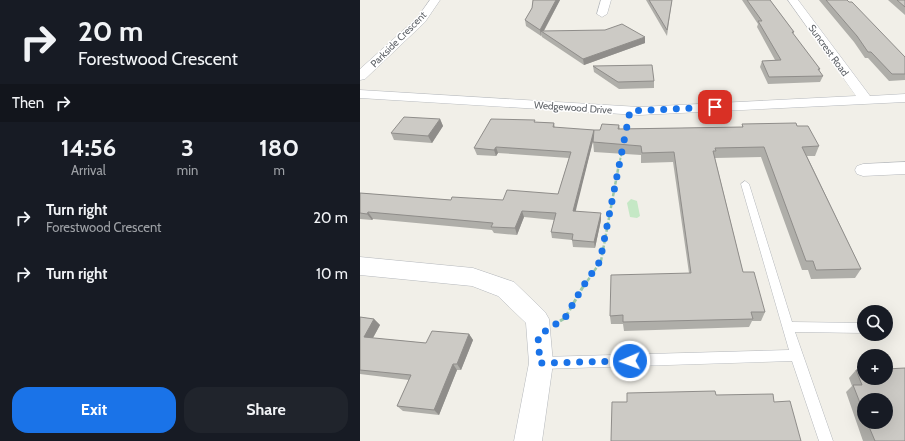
<!DOCTYPE html>
<meta charset="utf-8">
<style>
body{margin:0;font-family:Cabin,sans-serif;background:#20242c;color:#f1f3f6;height:100vh;display:flex;flex-direction:column;font-size:15px;white-space:nowrap}
*{box-sizing:border-box;margin:0}
p{font-size:13px;color:#9ea1a6}
.icon{flex:none;width:22px;height:22px;fill:none;stroke:currentColor;stroke-width:2;stroke-linecap:round;stroke-linejoin:round}
.map{position:relative;flex:1;overflow:hidden}
.panel{display:flex;flex-direction:column;background:#171b24;width:360px}
.panel>*{flex:none}
.hud{background:#171b24;color:#f1f3f6;overflow:hidden}
.buttons{position:absolute;left:497px;top:305px;display:grid;gap:8px}
.buttons a{display:grid;place-items:center;width:36px;height:36px;border-radius:50%;background:#171b24;box-shadow:0 4px 16px #0002;font-size:20px}
.pin{position:absolute;display:grid;place-items:center;width:34px;height:34px;color:#fff;margin:-17px;border-radius:8px;box-shadow:0 2px 6px #0006}
.me{position:absolute;width:44px;margin:-22px;rotate:268deg;stroke-linejoin:round;filter:drop-shadow(0 0 3px #0008)}
.turn{display:flex;align-items:center;gap:14px;height:84px;padding:0 12px;font-size:18px}
.turn .icon{width:52px;height:52px;stroke-width:2.5}
.turn b{display:block;font-size:28px;line-height:34px}
.then{display:flex;align-items:center;height:38px;padding:0 12px;background:#0003;gap:8px;font-size:15px}
.eta{display:flex;justify-content:space-evenly;align-items:center;height:68px;text-align:center}
.eta b{font-size:24px;font-weight:800;line-height:28px}
.cta{display:flex;gap:8px;margin-top:auto;padding:8px 12px}
.cta a{flex:1;height:46px;border-radius:16px;background:#1a73e8;color:#fff;font-size:16px;font-weight:800;line-height:46px;text-align:center}
.cta a+a{background:#20242c;color:#f1f3f6}
ul{padding:0;list-style:none}
li{display:flex;align-items:center;gap:12px;height:56px;padding:0 12px}
li div{flex:1}
li b{display:block;font-size:15px}
li em{font-style:normal}
main{display:flex;flex:1;min-height:0}
.map>svg:first-child{display:block}
.green{fill:#c5e8c5}
.lines{fill:none;stroke-linecap:round;stroke-linejoin:round}
.lane-casing{stroke:#b5b8bc;stroke-width:1}
.street-casing{stroke:#b5b8bc;stroke-width:1}
.path-far2{stroke:#9cc7a9;stroke-width:2;stroke-dasharray:3 1.5;stroke-linecap:butt}
.path-far1{stroke:#9cc7a9;stroke-width:2.5;stroke-dasharray:4 2;stroke-linecap:butt}
.path{stroke:#9cc7a9;stroke-width:3;stroke-dasharray:5 2.5;stroke-linecap:butt}
.lane{fill:#fff;fill-rule:evenodd}
.street{fill:#fff;fill-rule:evenodd}
.wall{fill:#afaea9;fill-rule:evenodd}
.shaded-wall{fill:#8f8d8a}
.building{fill:#cccac5;stroke:#8f8d8a}
.route{stroke:#1a73e8;stroke-width:7;stroke-dasharray:0 12.6}
.labels{text-anchor:middle;stroke-width:3;stroke-linejoin:round;paint-order:stroke}
.far-street-label{font-size:10px;fill:#5f6368;stroke:#fff}
</style>
<main>
<section class="panel">
<div class="hud">
<div class="turn"><svg class="icon" aria-label="right" viewBox="0 0 24 24"><path d="M7 20v-9h11M14 6l5 5-5 5"/></svg><div><b>20 m</b>Forestwood Crescent</div></div>
<div class="then">Then<svg class="icon" aria-label="right" viewBox="0 0 24 24"><path d="M7 20v-9h11M14 6l5 5-5 5"/></svg></div>
</div>
<div class="eta">
<div><b>14:56</b><p>Arrival</p></div>
<div><b>3</b><p>min</p></div>
<div><b>180</b><p>m</p></div>
</div>
<ul>
<li><svg class="icon" aria-label="right" viewBox="0 0 24 24"><path d="M7 20v-9h11M14 6l5 5-5 5"/></svg><div><b>Turn right</b><p>Forestwood Crescent</p></div><em>20 m</em></li>
<li><svg class="icon" aria-label="right" viewBox="0 0 24 24"><path d="M7 20v-9h11M14 6l5 5-5 5"/></svg><div><b>Turn right</b></div><em>10 m</em></li>
</ul>
<div class="cta"><a>Exit</a><a>Share</a></div>
</section>
<div class="map">
<svg width="545" height="441" viewBox="0 0 545 441">
<rect width="100%" height="100%" fill="#f1efe8"/>
<!-- green -->
<path class="green" d="M 271,199 L 277,201 L 280,216 L 277,218 L 270,217 L 267,203 Z"/>
<g class="lines">
<defs>
<path id="lane" d="M 385,181 L 389,184 L 432,322 L 504,323 L 504,333 L 435,332 L 473,441 L 459,441 L 432,361 L 182,369 L 178,367 L 176,363 L 178,359 L 182,357 L 429,350 L 381,184 Z"/>
<g id="street">
<path d="M 70,0 L 80,0 L 65,22 L 5,79 L 0,80 L 0,69 L 57,18 Z"/>
<path d="M 241,0 L 251,0 L 247,14 L 242,17 L 237,14 Z"/>
<path d="M 428,0 L 438,0 L 510,96 L 545,94 L 545,102 L 279,115 L 0,98 L 0,90 L 279,107 L 496,96 Z"/>
<path d="M 545,162 L 545,174 L 503,176 L 497,174 L 495,170 L 497,166 L 503,164 Z"/>
<path d="M 0,257 L 113,268 L 154,282 L 185,312 L 189,319 L 193,363 L 182,441 L 154,441 L 169,363 L 166,323 L 138,296 L 112,286 L 0,275 Z"/>
</g>
</defs>
<!-- lane casing -->
<use href="#lane" class="lane-casing"/>
<!-- street casing -->
<use href="#street" class="street-casing"/>
<!-- path-far2 -->
<path class="path-far2" d="M 259,165 L 262,151"/>
<!-- path-far1 -->
<path class="path-far1" d="M 224,286 L 241,261 L 259,164"/>
<!-- path -->
<path class="path" d="M 200,321 L 205,318 L 224,285"/>
<!-- lane -->
<use href="#lane" class="lane"/>
<!-- street -->
<use href="#street" class="street"/>
</g>
<!-- wall -->
<g class="wall">
<path d="M 173,0 L 200,0 L 184,31 L 285,43 L 224,65 L 182,37 L 181,35 L 181,36 L 166,26 L 165,20 L 172,8 Z"/>
<path d="M 286,0 L 312,0 L 307,36 Z"/>
<path d="M 382,0 L 410,0 L 434,32 L 433,34 L 460,69 L 459,71 L 463,76 L 460,82 L 408,84 L 400,67 L 402,61 L 415,60 L 397,27 L 398,24 Z"/>
<path d="M 459,0 L 487,0 L 545,57 L 545,80 L 529,81 L 508,58 L 505,58 L 494,42 Z"/>
<path d="M 528,0 L 545,0 L 545,15 Z"/>
<path d="M 233,66 L 294,81 L 294,88 L 259,89 L 234,72 Z"/>
<path d="M 80,119 L 83,126 L 72,143 L 34,140 L 31,133 Z"/>
<path d="M 175,122 L 194,123 L 195,128 L 234,130 L 240,130 L 259,125 L 260,129 L 382,127 L 382,124 L 437,126 L 459,146 L 455,156 L 447,156 L 501,269 L 495,278 L 451,279 L 448,270 L 442,270 L 401,157 L 355,158 L 383,272 L 405,312 L 401,321 L 392,321 L 389,327 L 264,331 L 263,324 L 251,324 L 250,316 L 329,273 L 313,162 L 281,163 L 281,155 L 234,152 L 233,141 L 215,211 L 241,220 L 235,248 L 213,247 L 212,240 L 192,238 L 191,232 L 194,220 L 164,217 L 157,235 L 134,233 L 132,230 L 13,219 L 12,220 L 0,219 L 0,193 L 91,200 L 143,200 L 198,194 L 209,158 L 138,153 L 136,156 L 117,155 L 114,148 Z"/>
<path d="M 0,317 L 14,319 L 20,325 L 13,338 L 66,343 L 109,334 L 113,340 L 101,370 L 97,370 L 79,415 L 43,411 L 37,406 L 49,380 L 0,374 Z"/>
<path d="M 496,370 L 545,441 L 503,441 L 486,392 L 492,386 L 489,378 ZM 504,400 L 526,422 L 504,422 Z"/>
</g>
<!-- shaded-wall -->
<g class="shaded-wall">
<path d="M 196,0 L 200,0 L 183,32 L 181,31 L 181,36 L 180,30 Z"/>
<path d="M 285,37 L 285,43 L 224,65 L 223,59 Z"/>
<path d="M 80,119 L 83,126 L 72,143 L 68,136 Z"/>
<path d="M 234,130 L 234,137 L 214,218 L 213,211 Z"/>
<path d="M 136,147 L 138,153 L 136,156 L 134,150 Z"/>
<path d="M 162,211 L 164,217 L 157,235 L 155,228 Z"/>
<path d="M 8,212 L 13,219 L 12,220 L 7,214 Z"/>
<path d="M 241,213 L 241,220 L 235,248 L 234,242 Z"/>
<path d="M 14,319 L 20,325 L 10,343 L 4,337 Z"/>
<path d="M 109,334 L 113,340 L 101,370 L 97,364 Z"/>
<path d="M 93,364 L 97,370 L 79,415 L 74,410 Z"/>
</g>
<!-- building -->
<g class="building">
<path d="M 173,0 L 196,0 L 180,30 L 165,20 L 172,8 Z"/>
<path d="M 289,0 L 312,0 L 307,30 Z"/>
<path d="M 387,0 L 410,0 L 434,32 L 432,32 L 460,69 L 458,69 L 463,76 L 409,77 L 402,61 L 421,60 L 398,21 L 402,21 Z"/>
<path d="M 466,0 L 487,0 L 489,2 L 492,2 L 545,57 L 545,74 L 532,74 L 511,52 L 508,52 L 497,36 Z"/>
<path d="M 537,0 L 545,0 L 545,7 Z"/>
<path d="M 262,24 L 285,37 L 223,59 L 181,31 L 245,30 Z"/>
<path d="M 292,65 L 294,81 L 258,82 L 233,66 Z"/>
<path d="M 44,117 L 80,119 L 68,136 L 31,133 Z"/>
<path d="M 131,119 L 175,120 L 174,122 L 194,123 L 193,127 L 234,130 L 213,211 L 241,213 L 234,242 L 212,240 L 213,234 L 191,232 L 196,213 L 162,211 L 155,228 L 131,227 L 133,223 L 8,212 L 7,214 L 0,213 L 0,193 L 91,200 L 92,197 L 143,200 L 147,190 L 198,194 L 211,152 L 136,147 L 134,150 L 114,148 Z"/>
<path d="M 436,123 L 437,126 L 448,126 L 459,146 L 442,147 L 501,269 L 456,270 L 453,261 L 446,261 L 404,147 L 355,148 L 356,151 L 353,151 L 383,272 L 394,272 L 405,312 L 391,312 L 393,319 L 263,322 L 263,315 L 250,316 L 251,275 L 331,273 L 314,152 L 282,153 L 281,146 L 233,142 L 234,130 L 240,130 L 242,124 L 259,125 L 258,129 L 383,127 L 382,124 Z"/>
<path d="M 0,317 L 14,319 L 4,337 L 66,343 L 72,331 L 109,334 L 97,364 L 93,364 L 74,410 L 37,406 L 51,375 L 0,370 Z"/>
<path d="M 545,368 L 545,441 L 515,441 L 507,422 L 526,422 L 526,400 L 504,400 L 504,413 L 493,385 L 502,385 L 496,370 L 504,370 L 504,378 L 526,378 L 526,369 Z"/>
<path d="M 355,391 L 356,395 L 413,394 L 414,402 L 430,401 L 441,441 L 251,441 L 252,402 L 267,402 L 267,393 Z"/>
</g>
<g class="lines">
<!-- route -->
<path class="route" d="M 270,361 L 180,363 L 178,336 L 205,318 L 222,288 L 240,261 L 270,111 L 355,107"/>
</g>
<g class="labels">
<!-- far-street labels -->
<g class="far-street-label">
<text transform="translate(38 39) rotate(-45)" y="4">Parkside Crescent</text>
<text transform="translate(469 50) rotate(54)" y="4">Suncrest Road</text>
<text transform="translate(213 107) rotate(4)" y="4">Wedgewood Drive</text>
</g>
</g>
</svg>
<div class="buttons">
<a><svg class="icon" aria-label="search" viewBox="0 0 24 24"><circle cx="10" cy="10" r="6"/><path d="M15 15l6 6"/></svg></a>
<a>+</a>
<a>−</a>
</div>
<div class="pin" style="left:355px;top:107px;background:#d93025"><svg class="icon" aria-label="arrive" viewBox="0 0 24 24"><path d="M6 21V4h12l-3 4 3 4H6"/></svg></div>
<svg class="me" style="left:270px;top:361px" viewBox="-20 -20 40 40"><circle r="17" fill="#1a73e8" stroke="#fff" stroke-width="3"/><path d="M0-11L8 9 0 5-8 9z" fill="#fff"/></svg>
</div>
</main>
